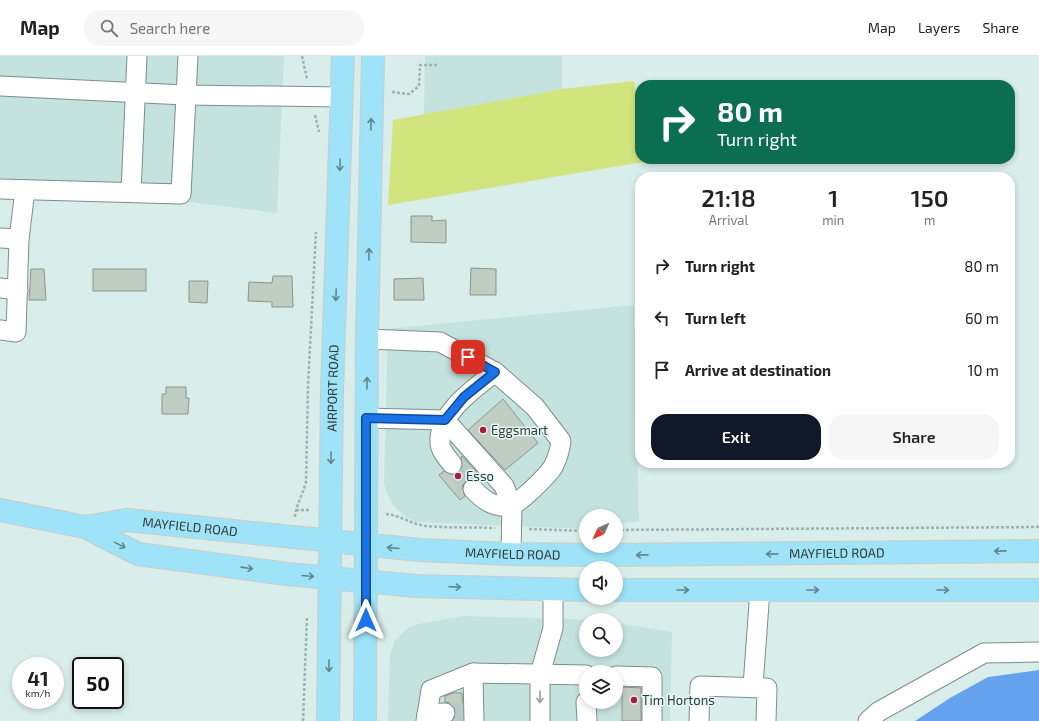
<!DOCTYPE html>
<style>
body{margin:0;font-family:"Exo 2",sans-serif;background:#f6f6f6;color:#222;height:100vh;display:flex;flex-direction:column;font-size:15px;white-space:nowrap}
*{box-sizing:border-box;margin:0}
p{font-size:13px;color:#767676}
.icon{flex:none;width:22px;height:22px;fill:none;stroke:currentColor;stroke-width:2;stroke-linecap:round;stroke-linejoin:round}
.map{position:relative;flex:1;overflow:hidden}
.side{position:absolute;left:635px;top:116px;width:380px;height:296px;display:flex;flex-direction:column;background:#fff;border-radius:16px;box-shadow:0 2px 6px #0003}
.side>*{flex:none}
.banner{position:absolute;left:635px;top:24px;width:380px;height:84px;border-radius:16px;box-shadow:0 2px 6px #0003;background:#0b6e4f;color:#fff;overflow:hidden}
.needle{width:26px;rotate:226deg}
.tools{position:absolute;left:579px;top:453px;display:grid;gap:8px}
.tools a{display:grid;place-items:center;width:44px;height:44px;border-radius:50%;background:#fff;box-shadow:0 2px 6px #0003;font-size:20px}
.speed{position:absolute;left:12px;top:601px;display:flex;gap:8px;font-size:20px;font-weight:700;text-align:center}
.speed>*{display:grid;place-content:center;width:52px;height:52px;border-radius:50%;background:#fff;box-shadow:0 2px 6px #0003;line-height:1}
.speed small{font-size:10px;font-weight:400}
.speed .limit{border:2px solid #111;border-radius:6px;background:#fff;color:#111}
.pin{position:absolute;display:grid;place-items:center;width:34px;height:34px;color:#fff;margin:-17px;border-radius:8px;box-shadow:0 2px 6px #0006}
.me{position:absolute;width:44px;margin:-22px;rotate:0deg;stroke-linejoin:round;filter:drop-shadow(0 0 3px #0008)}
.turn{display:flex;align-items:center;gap:14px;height:84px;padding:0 16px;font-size:18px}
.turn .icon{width:52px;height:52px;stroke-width:2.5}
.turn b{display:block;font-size:28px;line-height:34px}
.eta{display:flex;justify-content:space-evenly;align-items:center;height:68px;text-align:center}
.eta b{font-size:24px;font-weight:600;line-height:28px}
.action{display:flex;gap:8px;margin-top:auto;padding:8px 16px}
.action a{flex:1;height:46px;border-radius:16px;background:#111827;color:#fff;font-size:16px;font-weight:600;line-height:46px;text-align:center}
.action a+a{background:#f6f6f6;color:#222}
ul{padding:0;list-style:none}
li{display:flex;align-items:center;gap:12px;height:52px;padding:0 16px}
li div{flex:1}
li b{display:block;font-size:15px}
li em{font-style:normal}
header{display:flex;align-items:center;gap:24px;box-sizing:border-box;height:56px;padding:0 20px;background:#fff;border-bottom:1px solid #e0e0e0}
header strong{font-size:19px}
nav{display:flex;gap:22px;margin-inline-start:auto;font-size:14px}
.search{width:280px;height:36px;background:#f6f6f6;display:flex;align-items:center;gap:10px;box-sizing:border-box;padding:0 14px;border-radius:16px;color:#767676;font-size:15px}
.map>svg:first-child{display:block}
.built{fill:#c4e2de;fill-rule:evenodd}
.green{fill:#d2e47e}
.water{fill:#65a2ee}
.building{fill:#bfcdc2;stroke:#89968b}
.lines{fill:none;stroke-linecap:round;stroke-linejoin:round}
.minor-tunnel{stroke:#b7c9c6;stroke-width:19;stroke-dasharray:19 10;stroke-linecap:butt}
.minor-casing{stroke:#7c8e8c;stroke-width:21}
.major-casing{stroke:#c9cccb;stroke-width:24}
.path{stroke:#a1b1af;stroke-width:2.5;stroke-dasharray:3 2;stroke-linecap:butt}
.minor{stroke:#fff;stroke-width:19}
.major{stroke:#9ee3f8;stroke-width:22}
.oneway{stroke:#62868e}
.oneway2{stroke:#989c9c}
.route-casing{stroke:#114b97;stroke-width:10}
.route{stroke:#1a73e8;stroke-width:7}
.poi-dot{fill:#ae1940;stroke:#e6faf7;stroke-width:1.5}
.labels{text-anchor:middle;stroke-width:3;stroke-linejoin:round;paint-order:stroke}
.street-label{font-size:13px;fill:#313938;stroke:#e6faf7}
.poi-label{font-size:13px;fill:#313938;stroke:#e6faf7;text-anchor:start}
</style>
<header>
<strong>Map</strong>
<div class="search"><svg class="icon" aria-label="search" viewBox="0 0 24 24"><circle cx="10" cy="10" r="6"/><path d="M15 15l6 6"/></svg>Search here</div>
<nav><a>Map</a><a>Layers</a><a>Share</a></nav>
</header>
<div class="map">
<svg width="1039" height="665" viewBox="0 0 1039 665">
<rect width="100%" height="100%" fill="#d9edea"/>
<!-- built -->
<g class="built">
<path d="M 0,0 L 284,0 L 277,157 L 0,122 Z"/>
<path d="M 425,0 L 562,0 L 562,33 L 424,59 Z"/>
<path d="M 634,249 L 639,465 L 616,468 L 616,460 L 586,460 L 586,473 L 416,466 L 406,461 L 394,450 L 390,444 L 384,428 L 388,273 Z"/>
<path d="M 465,560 L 594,564 L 586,564 L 586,594 L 616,594 L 616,567 L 672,576 L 670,665 L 388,665 L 390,599 L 395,584 L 408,572 L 418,568 ZM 586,616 L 616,616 L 616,646 L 586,646 Z"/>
</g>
<!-- green -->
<path class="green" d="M 634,25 L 640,55 L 640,103 L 649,103 L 649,105 L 388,149 L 393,64 L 562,33 Z"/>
<!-- water -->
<path class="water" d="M 1039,614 L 1039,665 L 915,665 L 950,642 L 988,621 Z"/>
<!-- building -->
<g class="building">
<path d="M 411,160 L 432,160 L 432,165 L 446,164 L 446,187 L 411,186 Z"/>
<path d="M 471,212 L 496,213 L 496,239 L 470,239 Z"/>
<path d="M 31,213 L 44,213 L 46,244 L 29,244 Z"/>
<rect x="93" y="213" width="53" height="22"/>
<path d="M 273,220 L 292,220 L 293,251 L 272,251 L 272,246 L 248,245 L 249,226 L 272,227 Z"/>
<path d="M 423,222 L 424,244 L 394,244 L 394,223 Z"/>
<path d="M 189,225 L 208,225 L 207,247 L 189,246 Z"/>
<path d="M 166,331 L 186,331 L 186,342 L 189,342 L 188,358 L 162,358 L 162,338 L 166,338 Z"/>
<path d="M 503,343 L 538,387 L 505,414 L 468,374 Z"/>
<path d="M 462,400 L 484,424 L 481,426 L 476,423 L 471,422 L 466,425 L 462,430 L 465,440 L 460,444 L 439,419 L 444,415 L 453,419 L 459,416 L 462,412 L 461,401 Z"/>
<path d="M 622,631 L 641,632 L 641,665 L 622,665 Z"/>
<path d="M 453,637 L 462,637 L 463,665 L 452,665 L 456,657 L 454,651 L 450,647 L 445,646 L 445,640 Z"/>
</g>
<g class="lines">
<!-- minor-tunnel -->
<g class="minor-tunnel">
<path d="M 452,408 L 473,433"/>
<path d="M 445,657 L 466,656"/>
</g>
<defs>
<g id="minor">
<path d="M 0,30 L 185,39 L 343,41"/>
<path d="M 0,133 L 181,138 L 188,0"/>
<path d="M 131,136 L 137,0"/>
<path d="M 0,182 L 19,183"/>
<path d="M 0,232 L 18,234"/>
<path d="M 0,274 L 16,276 L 19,183 L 25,134"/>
<path d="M 367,283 L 440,286 L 495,316 L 535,351 L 561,385 C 560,395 557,403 553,411 C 548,419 518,449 510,450 C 494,452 483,444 473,433"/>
<path d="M 366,362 L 445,364 L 504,430 L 512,450 L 511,498"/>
<path d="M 452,408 C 448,403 440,394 440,387 C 438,357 474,333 495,316"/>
<path d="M 616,620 L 652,621 L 652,665"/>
<path d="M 753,630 L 760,534"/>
<path d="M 586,646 L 587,665"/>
<path d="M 427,658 L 445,657"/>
<path d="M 426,665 L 431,634 L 473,617"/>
<path d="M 474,665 L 473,617 L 586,619"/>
<path d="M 540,665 L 540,618 L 553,572 L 553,533"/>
<path d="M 699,665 L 700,630 L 767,632 L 766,665"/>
<path d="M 868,665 L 878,656 L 984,597 L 1039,596"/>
</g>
<g id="major">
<path d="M 0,454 L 85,471 L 138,498 L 287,518 L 416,530 L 586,534"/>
<path id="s1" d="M 85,471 L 127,464 L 420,494 L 511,498 L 604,499 L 1039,495"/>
<path d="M 616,534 L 1039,534"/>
<path id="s2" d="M 328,665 L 332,335 L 343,0"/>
<path d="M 365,665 L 367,283 L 373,0"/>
</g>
</defs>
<!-- minor casing -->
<use href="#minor" class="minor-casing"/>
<!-- major casing -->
<use href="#major" class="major-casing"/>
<!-- path -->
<g class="path">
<path d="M 302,0 L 307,23"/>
<path d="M 392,36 L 409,38 L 419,30 L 420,9 L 437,9"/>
<path d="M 315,59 L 319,76"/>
<path d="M 296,454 L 311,454"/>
<path d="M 386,458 C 400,459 412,469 427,470 C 449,472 472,471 495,472"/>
<path d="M 295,461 C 296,449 303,438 306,426 L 308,329 L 316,176"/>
<path d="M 529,473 L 586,475"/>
<path d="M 616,474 L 1039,471"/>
<path d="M 303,665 L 307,561"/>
</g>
<!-- minor -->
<use href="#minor" class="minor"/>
<!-- major -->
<use href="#major" class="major"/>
</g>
<!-- one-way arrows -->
<defs><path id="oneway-shaft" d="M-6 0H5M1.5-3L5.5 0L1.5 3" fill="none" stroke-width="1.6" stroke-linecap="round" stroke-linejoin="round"/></defs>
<g class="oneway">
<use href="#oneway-shaft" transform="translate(371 68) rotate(-89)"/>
<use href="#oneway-shaft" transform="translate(340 109) rotate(92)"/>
<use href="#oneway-shaft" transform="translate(369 198) rotate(-89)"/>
<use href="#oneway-shaft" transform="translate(336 239) rotate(92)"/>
<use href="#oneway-shaft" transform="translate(367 327) rotate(-89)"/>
<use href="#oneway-shaft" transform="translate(331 402) rotate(91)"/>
<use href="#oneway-shaft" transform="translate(120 489) rotate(26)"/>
<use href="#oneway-shaft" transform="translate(393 492) rotate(-175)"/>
<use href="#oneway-shaft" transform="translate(1000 495) rotate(179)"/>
<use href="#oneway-shaft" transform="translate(772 498) rotate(179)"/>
<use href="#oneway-shaft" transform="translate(642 499) rotate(179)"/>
<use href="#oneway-shaft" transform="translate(247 512) rotate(8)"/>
<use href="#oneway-shaft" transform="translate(308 520) rotate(5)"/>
<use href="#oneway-shaft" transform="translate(455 531) rotate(2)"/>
<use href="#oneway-shaft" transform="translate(683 534)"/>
<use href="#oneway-shaft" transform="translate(813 534)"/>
<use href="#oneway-shaft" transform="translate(943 534)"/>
<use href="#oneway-shaft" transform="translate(329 610) rotate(91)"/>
</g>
<use class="oneway2" href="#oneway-shaft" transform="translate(540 641) rotate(91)"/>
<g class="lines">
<defs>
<path id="route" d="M 366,564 L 366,362 L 445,364 L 464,341 L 495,316 L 468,301"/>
</defs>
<!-- route casing -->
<use href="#route" class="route-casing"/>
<!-- route -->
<use href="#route" class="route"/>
</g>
<!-- markers -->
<g class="poi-dot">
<circle cx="483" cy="374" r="4"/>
<circle cx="458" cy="420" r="4"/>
<circle cx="634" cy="644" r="4"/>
</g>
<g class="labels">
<!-- street labels -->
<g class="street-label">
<text dy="5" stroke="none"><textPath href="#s2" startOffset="333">AIRPORT ROAD</textPath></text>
<text dy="5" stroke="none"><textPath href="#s1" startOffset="106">MAYFIELD ROAD</textPath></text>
<text dy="5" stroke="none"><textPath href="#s1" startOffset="430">MAYFIELD ROAD</textPath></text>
<text dy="5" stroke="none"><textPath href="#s1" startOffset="754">MAYFIELD ROAD</textPath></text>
</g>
<!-- poi labels -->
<g class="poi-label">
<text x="491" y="379">Eggsmart</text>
<text x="466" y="425">Esso</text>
<text x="642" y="649">Tim Hortons</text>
</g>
</g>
</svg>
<div class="tools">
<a><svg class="needle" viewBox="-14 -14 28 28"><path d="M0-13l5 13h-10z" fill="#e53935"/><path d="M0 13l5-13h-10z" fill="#767676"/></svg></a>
<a><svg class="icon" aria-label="sound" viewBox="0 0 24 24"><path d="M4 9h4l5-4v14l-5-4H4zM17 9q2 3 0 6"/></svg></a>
<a><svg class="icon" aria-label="search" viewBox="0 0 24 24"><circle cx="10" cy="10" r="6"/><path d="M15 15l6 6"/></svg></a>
<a><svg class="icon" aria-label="layers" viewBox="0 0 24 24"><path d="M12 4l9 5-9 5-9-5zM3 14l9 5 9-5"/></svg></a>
</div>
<div class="speed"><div>41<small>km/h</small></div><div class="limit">50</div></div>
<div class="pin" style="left:468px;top:301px;background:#d93025"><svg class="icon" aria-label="arrive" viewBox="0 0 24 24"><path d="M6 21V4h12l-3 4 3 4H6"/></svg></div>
<svg class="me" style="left:366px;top:564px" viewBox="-20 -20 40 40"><path d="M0-17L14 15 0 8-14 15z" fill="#1a73e8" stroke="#fff" stroke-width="4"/></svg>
<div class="banner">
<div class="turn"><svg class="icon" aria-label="right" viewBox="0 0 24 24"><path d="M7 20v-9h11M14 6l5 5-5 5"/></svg><div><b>80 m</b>Turn right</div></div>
</div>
<section class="side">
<div class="eta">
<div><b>21:18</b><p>Arrival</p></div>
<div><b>1</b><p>min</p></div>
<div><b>150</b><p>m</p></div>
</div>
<ul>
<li><svg class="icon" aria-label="right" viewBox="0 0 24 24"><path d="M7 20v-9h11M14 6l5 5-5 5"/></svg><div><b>Turn right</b></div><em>80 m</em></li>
<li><svg class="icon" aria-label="left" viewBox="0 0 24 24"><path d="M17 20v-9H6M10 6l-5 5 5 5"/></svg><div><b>Turn left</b></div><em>60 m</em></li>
<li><svg class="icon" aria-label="arrive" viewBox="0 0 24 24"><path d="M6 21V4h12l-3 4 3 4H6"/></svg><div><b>Arrive at destination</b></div><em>10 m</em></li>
</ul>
<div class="action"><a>Exit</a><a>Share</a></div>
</section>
</div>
